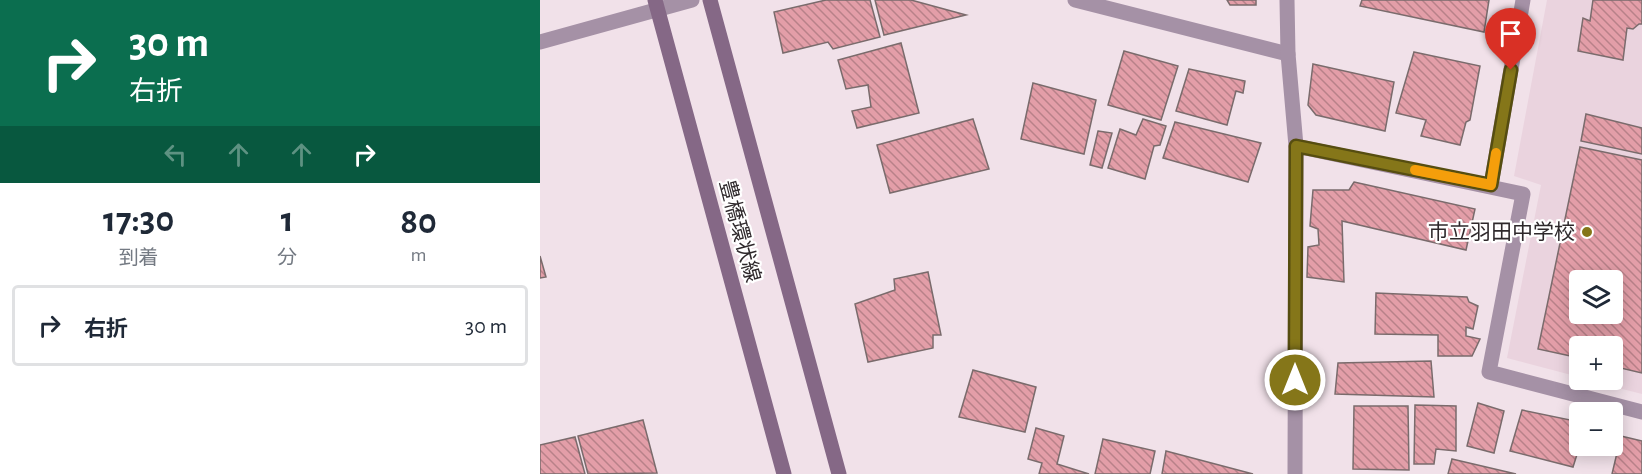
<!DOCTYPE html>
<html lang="ja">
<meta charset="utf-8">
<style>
body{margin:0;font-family:"Alegreya Sans","Noto Sans JP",sans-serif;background:#f6f6f7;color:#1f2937;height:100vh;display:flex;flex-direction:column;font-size:22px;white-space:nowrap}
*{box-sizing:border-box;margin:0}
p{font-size:20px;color:#747a83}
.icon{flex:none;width:33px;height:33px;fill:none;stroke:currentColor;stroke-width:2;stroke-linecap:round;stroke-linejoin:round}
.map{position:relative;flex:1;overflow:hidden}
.details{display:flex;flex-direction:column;background:#fff;width:540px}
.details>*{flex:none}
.guide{background:#0b6e4f;color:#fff;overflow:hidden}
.buttons{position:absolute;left:1029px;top:270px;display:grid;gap:12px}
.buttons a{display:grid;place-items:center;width:54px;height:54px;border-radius:6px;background:#fff;box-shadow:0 3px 15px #0003;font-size:30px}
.pin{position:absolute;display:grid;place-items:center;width:51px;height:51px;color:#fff;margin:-62px -26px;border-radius:50% 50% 50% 0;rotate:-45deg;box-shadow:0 0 6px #0007}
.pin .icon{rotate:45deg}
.me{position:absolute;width:66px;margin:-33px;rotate:0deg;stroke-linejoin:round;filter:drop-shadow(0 0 4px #0008)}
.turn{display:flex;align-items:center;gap:21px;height:126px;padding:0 30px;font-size:27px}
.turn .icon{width:78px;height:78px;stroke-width:2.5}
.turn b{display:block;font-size:42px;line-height:51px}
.lanes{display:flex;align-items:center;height:57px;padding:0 30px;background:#0003;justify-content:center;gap:30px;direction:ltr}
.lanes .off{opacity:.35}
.eta{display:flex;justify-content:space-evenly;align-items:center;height:102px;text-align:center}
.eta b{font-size:36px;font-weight:700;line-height:42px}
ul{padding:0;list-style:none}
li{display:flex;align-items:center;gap:18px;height:81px;margin:0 12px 9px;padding:0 18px;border:3px solid #e0e1e3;border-radius:6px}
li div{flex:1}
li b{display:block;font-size:22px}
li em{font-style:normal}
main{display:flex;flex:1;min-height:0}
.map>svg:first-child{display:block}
.built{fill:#ead3de;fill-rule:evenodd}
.building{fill:url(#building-back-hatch);stroke:#7a6b6c;stroke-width:1.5;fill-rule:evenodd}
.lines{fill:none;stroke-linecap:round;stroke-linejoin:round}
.street{stroke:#a591a6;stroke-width:15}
.secondary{stroke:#856886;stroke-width:15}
.route-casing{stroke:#564d10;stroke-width:15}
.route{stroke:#857619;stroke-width:10}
.slow{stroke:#f59e0b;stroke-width:10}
.poi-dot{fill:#857619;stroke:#fff;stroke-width:2}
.labels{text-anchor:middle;stroke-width:4.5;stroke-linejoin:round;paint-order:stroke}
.street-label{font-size:21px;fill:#2e282b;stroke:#fff}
.poi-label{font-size:21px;fill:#2e282b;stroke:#fff;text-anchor:end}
</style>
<main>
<section class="details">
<div class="guide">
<div class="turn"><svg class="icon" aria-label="right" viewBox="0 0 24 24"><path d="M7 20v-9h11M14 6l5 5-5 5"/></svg><div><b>30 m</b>右折</div></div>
<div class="lanes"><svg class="icon off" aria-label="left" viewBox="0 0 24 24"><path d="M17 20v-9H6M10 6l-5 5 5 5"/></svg><svg class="icon off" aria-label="ahead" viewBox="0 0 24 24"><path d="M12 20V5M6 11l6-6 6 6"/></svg><svg class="icon off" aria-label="ahead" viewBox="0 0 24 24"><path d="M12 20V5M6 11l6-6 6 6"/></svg><svg class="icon" aria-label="right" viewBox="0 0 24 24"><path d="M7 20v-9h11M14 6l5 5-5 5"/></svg></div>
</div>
<div class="eta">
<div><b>17:30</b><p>到着</p></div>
<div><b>1</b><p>分</p></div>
<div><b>80</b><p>m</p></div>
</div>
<ul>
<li><svg class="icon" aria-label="right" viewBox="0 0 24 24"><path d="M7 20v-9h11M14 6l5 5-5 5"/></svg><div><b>右折</b></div><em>30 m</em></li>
</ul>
</section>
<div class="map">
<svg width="1102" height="474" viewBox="0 0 1102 474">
<defs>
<pattern id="building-back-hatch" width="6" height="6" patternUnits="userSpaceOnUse" patternTransform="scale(1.5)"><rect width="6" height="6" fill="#e39ea8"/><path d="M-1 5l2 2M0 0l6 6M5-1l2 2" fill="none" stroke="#b88189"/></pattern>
</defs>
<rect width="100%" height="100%" fill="#f1e1e9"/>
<!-- built -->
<path class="built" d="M 1007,0 L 1102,0 L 1102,394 L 1047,380 L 1072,380 L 1072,346 L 1040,346 L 1039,377 L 967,358 L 1001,185 L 974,176 ZM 1040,280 L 1072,280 L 1072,314 L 1040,314 Z"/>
<!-- building -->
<g class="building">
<path d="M 286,0 L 330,0 L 340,37 L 293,49 L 288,42 L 243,53 L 234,12 Z"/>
<path d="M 335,0 L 371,0 L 426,15 L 344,35 Z"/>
<path d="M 687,0 L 716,0 L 716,5 L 690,5 Z"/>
<path d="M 822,0 L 949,0 L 944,32 L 820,6 Z"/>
<path d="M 1053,0 L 1102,0 L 1102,24 L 1099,24 L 1093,29 L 1087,28 L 1083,60 L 1038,51 L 1043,18 L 1050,21 Z"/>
<path d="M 361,43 L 379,113 L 317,128 L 312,111 L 331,107 L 328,85 L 306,89 L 298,60 Z"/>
<path d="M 584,51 L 638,66 L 621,120 L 568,105 Z"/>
<path d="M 874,52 L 940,66 L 930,120 L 926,122 L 920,145 L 881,136 L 886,120 L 856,113 Z"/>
<path d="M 773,64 L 854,82 L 845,131 L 776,115 L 768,105 Z"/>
<path d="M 649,69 L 705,81 L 703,93 L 696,91 L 687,125 L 636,111 Z"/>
<path d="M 493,83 L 556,100 L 544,154 L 481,139 Z"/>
<path d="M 1046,114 L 1102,128 L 1102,154 L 1041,141 Z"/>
<path d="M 433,119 L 449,169 L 350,193 L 337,145 Z"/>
<path d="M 603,119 L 626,126 L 620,145 L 614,146 L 605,179 L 568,168 L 580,129 L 596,135 Z"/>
<path d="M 635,122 L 721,143 L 708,182 L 623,158 Z"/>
<path d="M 558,131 L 572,133 L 562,168 L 550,165 Z"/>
<path d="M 1040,147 L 1102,160 L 1102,373 L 1072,366 L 1072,346 L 1040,346 L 1040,358 L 998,349 ZM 1040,280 L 1072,280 L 1072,314 L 1040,314 Z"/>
<path d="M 814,182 L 935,209 L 926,250 L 802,221 L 804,282 L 767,277 L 768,247 L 779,245 L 778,229 L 770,226 L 773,190 L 809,190 Z"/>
<path d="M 0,256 L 6,277 L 0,278 Z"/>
<path d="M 388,272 L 401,335 L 393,335 L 393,348 L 328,362 L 315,304 L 355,290 L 354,279 Z"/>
<path d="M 836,293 L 927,297 L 929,302 L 938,306 L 933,329 L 926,327 L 926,336 L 940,339 L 932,356 L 898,356 L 898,335 L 835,334 Z"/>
<path d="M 891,361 L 894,397 L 795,394 L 798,363 Z"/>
<path d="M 433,370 L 496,387 L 485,432 L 419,417 Z"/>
<path d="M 938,403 L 964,411 L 954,453 L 927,446 Z"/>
<path d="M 875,405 L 916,406 L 916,451 L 896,449 L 894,464 L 874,464 Z"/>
<path d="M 814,406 L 868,406 L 869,470 L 813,469 Z"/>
<path d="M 982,410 L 1040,422 L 1040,445 L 1033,467 L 970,451 Z"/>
<path d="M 103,420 L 117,473 L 48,474 L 38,436 Z"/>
<path d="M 496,428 L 524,436 L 517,464 L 549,474 L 499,474 L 502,463 L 488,459 Z"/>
<path d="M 1081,436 L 1102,441 L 1102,474 L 1072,474 Z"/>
<path d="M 35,437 L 45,474 L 0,474 L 0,445 Z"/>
<path d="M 563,439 L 615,451 L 610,474 L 555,474 Z"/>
<path d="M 626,451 L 713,474 L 622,474 Z"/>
<path d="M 912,459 L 976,474 L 908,474 Z"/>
</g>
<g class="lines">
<!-- street -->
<g class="street">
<path d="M 535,0 L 748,54"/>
<path d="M 747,0 L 748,54 L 756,146 L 755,474"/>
<path d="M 0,42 L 152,0"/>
<path d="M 756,146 L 983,194 L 949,372 L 1102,412"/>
<path d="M 951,185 L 983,0"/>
</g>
<!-- secondary -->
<g class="secondary">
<path d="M 115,0 L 244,474"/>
<path d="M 170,0 L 299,474"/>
</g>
</g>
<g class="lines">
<defs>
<path id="route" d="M 755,380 L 756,146 L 951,185 L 971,70"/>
</defs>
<!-- route casing -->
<use href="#route" class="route-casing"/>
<!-- route -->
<use href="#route" class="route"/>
<!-- slow -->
<path class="slow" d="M 875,170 L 951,185 L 956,153"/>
</g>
<!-- markers -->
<circle class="poi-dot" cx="1047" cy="232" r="6"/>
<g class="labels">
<!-- street labels -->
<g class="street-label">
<text transform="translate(200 231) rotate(75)" y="7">豊橋環状線</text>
</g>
<!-- poi labels -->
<g class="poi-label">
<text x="1035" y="239">市立羽田中学校</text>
</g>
</g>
</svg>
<div class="buttons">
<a><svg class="icon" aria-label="layers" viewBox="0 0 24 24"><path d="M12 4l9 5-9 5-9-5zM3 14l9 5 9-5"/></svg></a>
<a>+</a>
<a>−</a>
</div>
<div class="pin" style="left:971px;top:70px;background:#d93025"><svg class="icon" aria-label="arrive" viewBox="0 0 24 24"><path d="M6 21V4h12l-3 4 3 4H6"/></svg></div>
<svg class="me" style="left:755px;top:380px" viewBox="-20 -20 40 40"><circle r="17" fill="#857619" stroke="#fff" stroke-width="3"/><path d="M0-11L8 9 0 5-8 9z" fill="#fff"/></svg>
</div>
</main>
